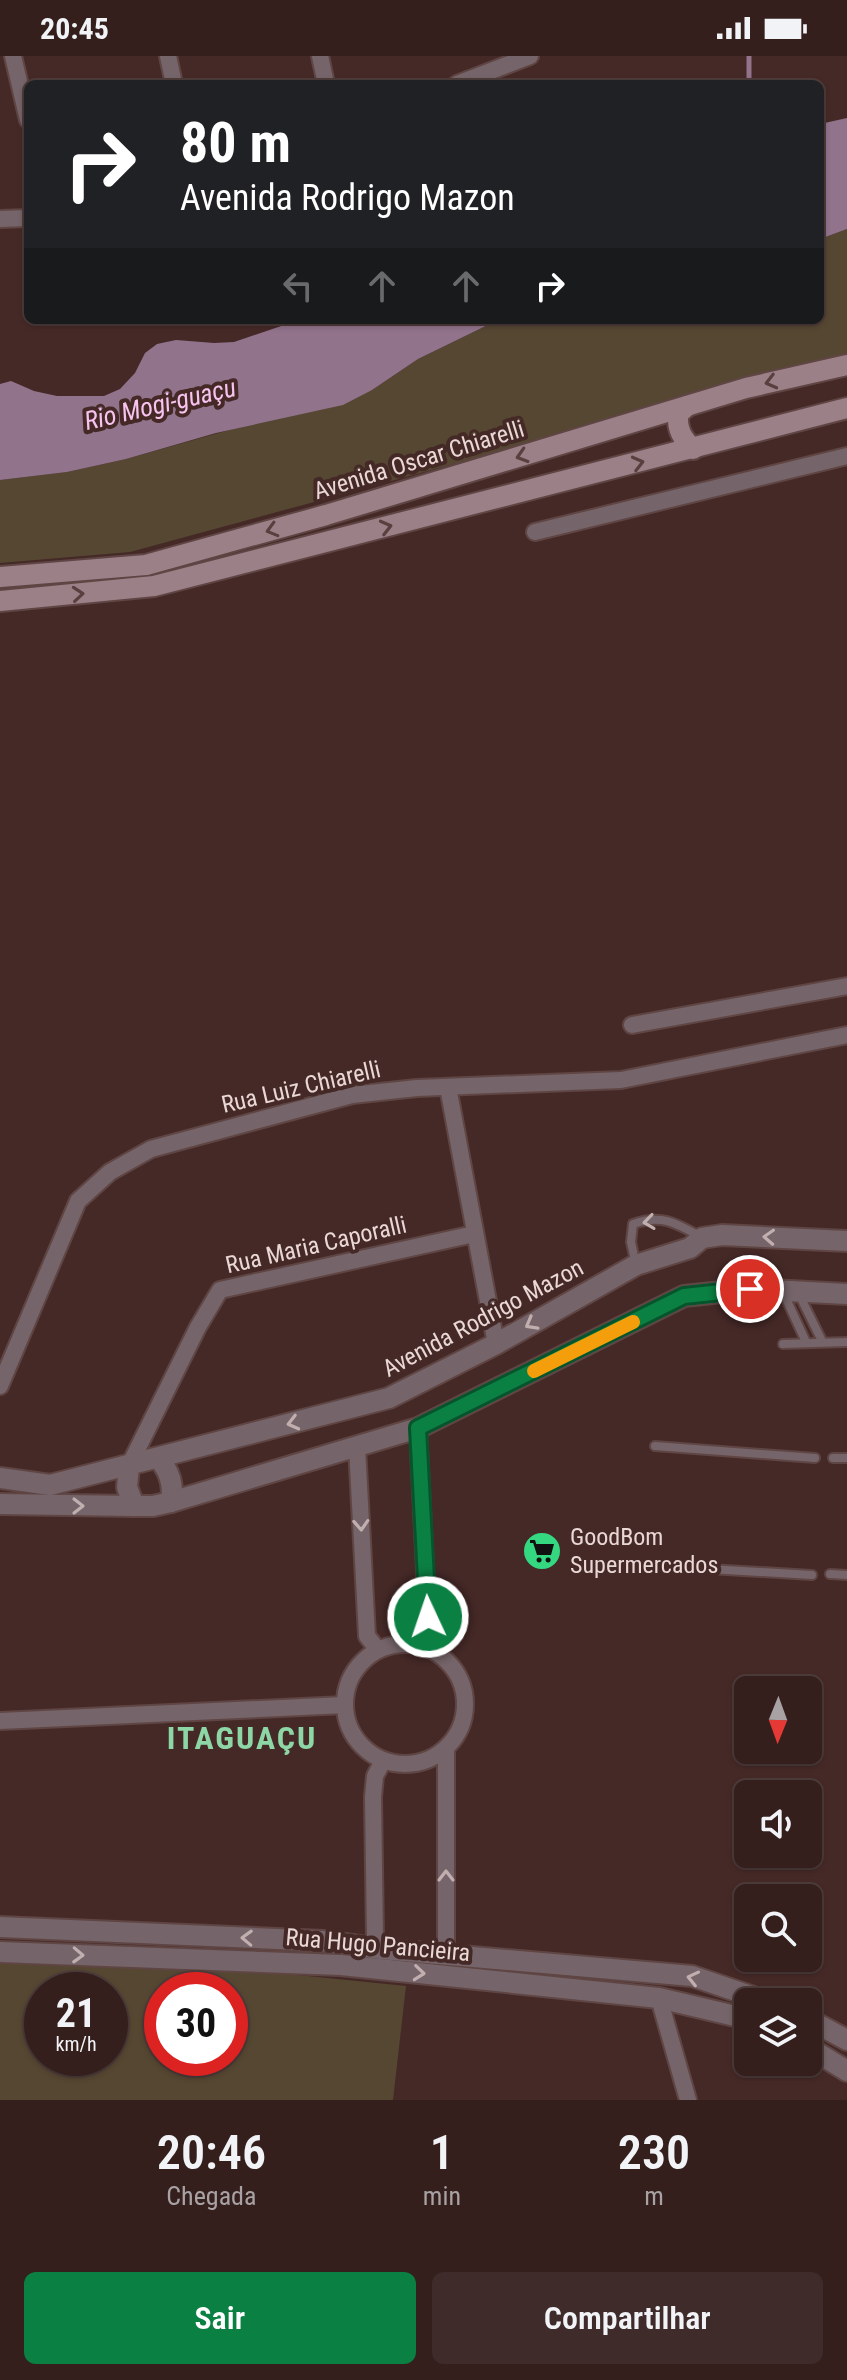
<!DOCTYPE html>
<html lang="pt">
<meta charset="utf-8">
<style>
body{margin:0;font-family:"Roboto Condensed",sans-serif;background:#3f2c2a;color:#f1f3f6;height:100vh;display:flex;flex-direction:column;font-size:30px;white-space:nowrap}
*{box-sizing:border-box;margin:0}
p{font-size:26px;color:#a9a2a4}
.icon{flex:none;width:44px;height:44px;fill:none;stroke:currentColor;stroke-width:2;stroke-linecap:round;stroke-linejoin:round}
.map{position:relative;height:2044px;overflow:hidden}
.drawer{display:flex;flex-direction:column;background:#341f1d;flex:1}
.drawer>*{flex:none}
.guide{position:absolute;left:24px;top:24px;width:800px;height:244px;border-radius:12px;box-shadow:0 2px 6px #0004,0 0 0 2px #4e3d3b;background:#202124;color:#fff;overflow:hidden}
.needle{width:52px;rotate:181deg}
.tools{position:absolute;left:734px;top:1620px;display:grid;gap:16px}
.tools a{display:grid;place-items:center;width:88px;height:88px;border-radius:12px;background:#341f1d;box-shadow:0 2px 6px #0004,0 0 0 2px #4e3d3b;font-size:40px}
.speed{position:absolute;left:24px;top:1916px;display:flex;gap:16px;font-size:40px;font-weight:700;text-align:center}
.speed>*{display:grid;place-content:center;width:104px;height:104px;border-radius:50%;background:#341f1d;box-shadow:0 2px 6px #0004,0 0 0 2px #4e3d3b;line-height:1}
.speed small{font-size:20px;font-weight:400}
.speed .limit{border:12px solid #d22;background:#fff;color:#111}
.pin{position:absolute;display:grid;place-items:center;width:68px;height:68px;color:#fff;margin:-34px;border:4px solid #fff;border-radius:50%;box-shadow:0 2px 8px #0007}
.me{position:absolute;width:88px;margin:-44px;rotate:357deg;stroke-linejoin:round;filter:drop-shadow(0 0 6px #0008)}
.turn{display:flex;align-items:center;gap:28px;height:168px;padding:0 24px;font-size:36px}
.turn .icon{width:104px;height:104px;stroke-width:2.5}
.turn b{display:block;font-size:56px;line-height:68px}
.lanes{display:flex;align-items:center;height:76px;padding:0 24px;background:#0003;justify-content:center;gap:40px;direction:ltr}
.lanes .off{opacity:.35}
.eta{display:flex;justify-content:space-evenly;align-items:center;height:136px;text-align:center}
.eta b{font-size:48px;font-weight:600;line-height:56px}
.button{display:flex;gap:16px;margin-top:auto;padding:16px 24px}
.button a{flex:1;height:92px;border-radius:12px;background:#0b8043;color:#fff;font-size:32px;font-weight:600;line-height:92px;text-align:center}
.button a+a{background:#3f2c2a;color:#f1f3f6}
.status{display:flex;justify-content:space-between;align-items:center;height:56px;padding:0 40px;background:#341f1d;direction:ltr}
.status svg{height:22px;fill:currentColor}
.map>svg:first-child{display:block}
.green{fill:#564732;fill-rule:evenodd}
.water{fill:#91738c}
.lines{fill:none;stroke-linecap:round;stroke-linejoin:round}
.stream{stroke:#91738c;stroke-width:5}
.service-casing{stroke:#5f4543;stroke-width:12}
.minor-casing{stroke:#5f4543;stroke-width:20}
.tertiary-casing{stroke:#5f4543;stroke-width:24}
.secondary-casing{stroke:#5f4543;stroke-width:24}
.service{stroke:#756469;stroke-width:8}
.minor{stroke:#756469;stroke-width:16}
.tertiary{stroke:#756469;stroke-width:20}
.secondary{stroke:#9b8088;stroke-width:20}
.oneway{stroke:#5a3f3f}
.oneway2{stroke:#c1afb0}
.route-casing{stroke:#07532c;stroke-width:20}
.route{stroke:#0b8043;stroke-width:14}
.slow{stroke:#f59e0b;stroke-width:14}
.labels{text-anchor:middle;stroke-width:8;stroke-linejoin:round;paint-order:stroke}
.street-label{font-size:24px;fill:#ead8d6;stroke:#452927}
.poi-label{font-size:24px;fill:#ead8d6;stroke:#452927;text-anchor:start}
.water-label{font-size:26px;font-style:italic;fill:#f7c3ef;stroke:#452927}
.district-label{font-size:32px;font-weight:bold;letter-spacing:2px;fill:#8dd6a5;stroke:#452927}
</style>
<div class="status"><b>20:45</b><svg viewBox="0 0 49 12"><path d="M0 12V9h3v3zM5 12V6h3v6zM10 12V3h3v9zM15 12V0h3v12zM26 1h20v11H26zM47 4h2v5h-2z"/></svg></div>
<div class="map">
<svg width="847" height="2044" viewBox="0 0 847 2044">
<rect width="100%" height="100%" fill="#452927"/>
<!-- green -->
<g class="green">
<path d="M 847,173 L 847,301 L 130,496 L 0,507 L 0,424 L 67,416 L 126,403 L 372,334 L 418,303 L 498,264 L 820,264 L 820,183 Z"/>
<path d="M 0,1904 L 170,1910 L 288,1918 L 406,1930 L 393,2044 L 0,2044 ZM 42,1934 L 110,1934 L 110,2002 L 42,2002 ZM 162,1934 L 230,1934 L 230,2002 L 162,2002 Z"/>
</g>
<!-- water -->
<g class="water">
<path d="M 847,62 L 847,173 L 820,183 L 820,68 Z"/>
<path d="M 299,264 L 498,264 L 418,303 L 372,334 L 343,349 L 216,377 L 126,403 L 67,416 L 0,424 L 0,328 L 11,325 L 34,335 L 57,340 L 104,340 L 120,333 L 135,317 L 145,297 L 157,288 L 176,284 L 214,287 L 234,286 Z"/>
</g>
<g class="lines">
<!-- stream -->
<path class="stream" d="M 749,0 L 749,28"/>
<defs>
<g id="service">
<path d="M 636,1209 L 631,1186 L 633,1168 C 662,1158 676,1167 701,1181"/>
<path d="M 783,1236 L 806,1286"/>
<path d="M 798,1236 L 822,1285"/>
<path d="M 783,1288 L 847,1286"/>
<path d="M 655,1390 L 815,1402"/>
<path d="M 833,1402 L 847,1402"/>
<path d="M 675,1511 L 812,1519"/>
<path d="M 830,1518 L 847,1519"/>
</g>
<g id="minor">
<path d="M 13,0 L 28,64"/>
<path d="M 168,0 L 174,28"/>
<path d="M 320,0 L 326,28"/>
<path d="M 457,28 L 530,0"/>
<path d="M 0,163 L 28,162"/>
<path d="M 535,476 L 847,400"/>
<path d="M 632,969 L 847,930"/>
<path d="M 448,1031 L 496,1288"/>
<path d="M 0,1330 L 78,1145 L 110,1116 L 151,1093 L 352,1039 L 417,1032 L 621,1024 L 847,979"/>
<path d="M 418,1372 L 429,1593"/>
<path d="M 357,1391 L 367,1580 L 378,1594"/>
<path d="M 129,1410 L 198,1271 L 220,1234 L 474,1178"/>
<circle cx="405" cy="1648" r="60"/>
<path d="M 0,1665 L 345,1649"/>
<path d="M 381,1893 L 375,1882 L 373,1741 L 375,1720 L 383,1705"/>
<path d="M 442,1898 L 446,1884 L 446,1693"/>
<path d="M 659,1942 L 688,2044"/>
</g>
<g id="tertiary">
<path d="M 158,1402 C 170,1415 174,1429 171,1446"/>
<path d="M 129,1410 L 127,1431 L 134,1450"/>
<path d="M 0,1422 L 50,1429 L 389,1342 L 496,1288 L 636,1209 L 690,1192 L 702,1182 L 722,1179 L 847,1185"/>
<path d="M 0,1448 L 134,1450 L 153,1450 L 171,1446 L 418,1372 L 684,1240 L 750,1233 L 847,1238"/>
<path d="M 0,1871 L 323,1885 L 381,1893 L 692,1920 L 768,1946"/>
<path d="M 0,1896 L 341,1909 L 659,1942 L 748,1963"/>
<path d="M 808,1963 L 847,1984"/>
<path d="M 808,1991 L 847,2015"/>
</g>
<g id="secondary">
<path d="M 687,350 L 678,358 C 677,374 682,382 693,393"/>
<path d="M 0,521 L 146,509 L 326,459 L 746,332 L 847,309"/>
<path d="M 0,545 L 154,530 L 847,352"/>
</g>
</defs>
<!-- service casing -->
<use href="#service" class="service-casing"/>
<!-- minor casing -->
<use href="#minor" class="minor-casing"/>
<!-- tertiary casing -->
<use href="#tertiary" class="tertiary-casing"/>
<!-- secondary casing -->
<use href="#secondary" class="secondary-casing"/>
<!-- service -->
<use href="#service" class="service"/>
<!-- minor -->
<use href="#minor" class="minor"/>
<!-- tertiary -->
<use href="#tertiary" class="tertiary"/>
<!-- secondary -->
<use href="#secondary" class="secondary"/>
</g>
<!-- one-way arrows -->
<defs><path id="oneway-chevron" d="M-2-3.5L2.5 0L-2 3.5" fill="none" stroke-width="1.6" stroke-linecap="round" stroke-linejoin="round" transform="scale(2)"/></defs>
<g class="oneway">
<use href="#oneway-chevron" transform="translate(771 326) rotate(166)"/>
<use href="#oneway-chevron" transform="translate(522 400) rotate(163)"/>
<use href="#oneway-chevron" transform="translate(638 407) rotate(-14)"/>
<use href="#oneway-chevron" transform="translate(386 471) rotate(-14)"/>
<use href="#oneway-chevron" transform="translate(272 474) rotate(164)"/>
<use href="#oneway-chevron" transform="translate(78 538) rotate(-5)"/>
</g>
<g class="oneway2">
<use href="#oneway-chevron" transform="translate(649 1166) rotate(172)"/>
<use href="#oneway-chevron" transform="translate(769 1181) rotate(-177)"/>
<use href="#oneway-chevron" transform="translate(531 1268) rotate(151)"/>
<use href="#oneway-chevron" transform="translate(293 1367) rotate(166)"/>
<use href="#oneway-chevron" transform="translate(78 1450)"/>
<use href="#oneway-chevron" transform="translate(361 1469) rotate(87)"/>
<use href="#oneway-chevron" transform="translate(446 1820) rotate(-90)"/>
<use href="#oneway-chevron" transform="translate(247 1882) rotate(-178)"/>
<use href="#oneway-chevron" transform="translate(78 1899) rotate(2)"/>
<use href="#oneway-chevron" transform="translate(419 1917) rotate(6)"/>
<use href="#oneway-chevron" transform="translate(693 1922) rotate(-167)"/>
</g>
<g class="lines">
<defs>
<path id="route" d="M 428,1561 L 418,1372 L 684,1240 L 750,1233"/>
</defs>
<!-- route casing -->
<use href="#route" class="route-casing"/>
<!-- route -->
<use href="#route" class="route"/>
<!-- slow -->
<path class="slow" d="M 534,1315 L 633,1266"/>
</g>
<!-- icons -->
<defs>
<symbol id="supermarket-disc" viewBox="-11 -11 22 22"><circle r="9.5" fill="#34d881" stroke="#452927"/><path d="M-6-5.5h2.5l.6 2H6L4.5 2H-2.5L-4.4-4H-6ZM-1.5 3.2a1.3 1.3 0 1 0 .1 0ZM3 3.2a1.3 1.3 0 1 0 .1 0Z" fill="#111"/></symbol>
</defs>
<g fill-rule="evenodd">
<use href="#supermarket-disc" x="520" y="1473" width="44" height="44"/>
</g>
<g class="labels">
<!-- street labels -->
<g class="street-label">
<text transform="translate(419 404) rotate(-17)" y="8">Avenida Oscar Chiarelli</text>
<text transform="translate(301 1031) rotate(-13)" y="8">Rua Luiz Chiarelli</text>
<text transform="translate(316 1189) rotate(-13)" y="8">Rua Maria Caporalli</text>
<text transform="translate(483 1262) rotate(-28)" y="8">Avenida Rodrigo Mazon</text>
<text transform="translate(378 1889) rotate(5)" y="8">Rua Hugo Pancieira</text>
</g>
<!-- poi labels -->
<g class="poi-label">
<text x="570" y="1489">GoodBom<tspan x="570" dy="28">Supermercados</tspan></text>
</g>
<!-- water labels -->
<g class="water-label">
<text transform="translate(160 348) rotate(-13)" y="9">Rio Mogi-guaçu</text>
</g>
<!-- district labels -->
<g class="district-label">
<text x="242" y="1693">ITAGUAÇU</text>
</g>
</g>
</svg>
<div class="tools">
<a><svg class="needle" viewBox="-14 -14 28 28"><path d="M0-13l5 13h-10z" fill="#e53935"/><path d="M0 13l5-13h-10z" fill="#a9a2a4"/></svg></a>
<a><svg class="icon" aria-label="sound" viewBox="0 0 24 24"><path d="M4 9h4l5-4v14l-5-4H4zM17 9q2 3 0 6"/></svg></a>
<a><svg class="icon" aria-label="search" viewBox="0 0 24 24"><circle cx="10" cy="10" r="6"/><path d="M15 15l6 6"/></svg></a>
<a><svg class="icon" aria-label="layers" viewBox="0 0 24 24"><path d="M12 4l9 5-9 5-9-5zM3 14l9 5 9-5"/></svg></a>
</div>
<div class="speed"><div>21<small>km/h</small></div><div class="limit">30</div></div>
<div class="pin" style="left:750px;top:1233px;background:#d93025"><svg class="icon" aria-label="arrive" viewBox="0 0 24 24"><path d="M6 21V4h12l-3 4 3 4H6"/></svg></div>
<svg class="me" style="left:428px;top:1561px" viewBox="-20 -20 40 40"><circle r="17" fill="#0b8043" stroke="#fff" stroke-width="3"/><path d="M0-11L8 9 0 5-8 9z" fill="#fff"/></svg>
<div class="guide">
<div class="turn"><svg class="icon" aria-label="right" viewBox="0 0 24 24"><path d="M7 20v-9h11M14 6l5 5-5 5"/></svg><div><b>80 m</b>Avenida Rodrigo Mazon</div></div>
<div class="lanes"><svg class="icon off" aria-label="left" viewBox="0 0 24 24"><path d="M17 20v-9H6M10 6l-5 5 5 5"/></svg><svg class="icon off" aria-label="ahead" viewBox="0 0 24 24"><path d="M12 20V5M6 11l6-6 6 6"/></svg><svg class="icon off" aria-label="ahead" viewBox="0 0 24 24"><path d="M12 20V5M6 11l6-6 6 6"/></svg><svg class="icon" aria-label="right" viewBox="0 0 24 24"><path d="M7 20v-9h11M14 6l5 5-5 5"/></svg></div>
</div>
</div>
<section class="drawer">
<div class="eta">
<div><b>20:46</b><p>Chegada</p></div>
<div><b>1</b><p>min</p></div>
<div><b>230</b><p>m</p></div>
</div>
<div class="button"><a>Sair</a><a>Compartilhar</a></div>
</section>
